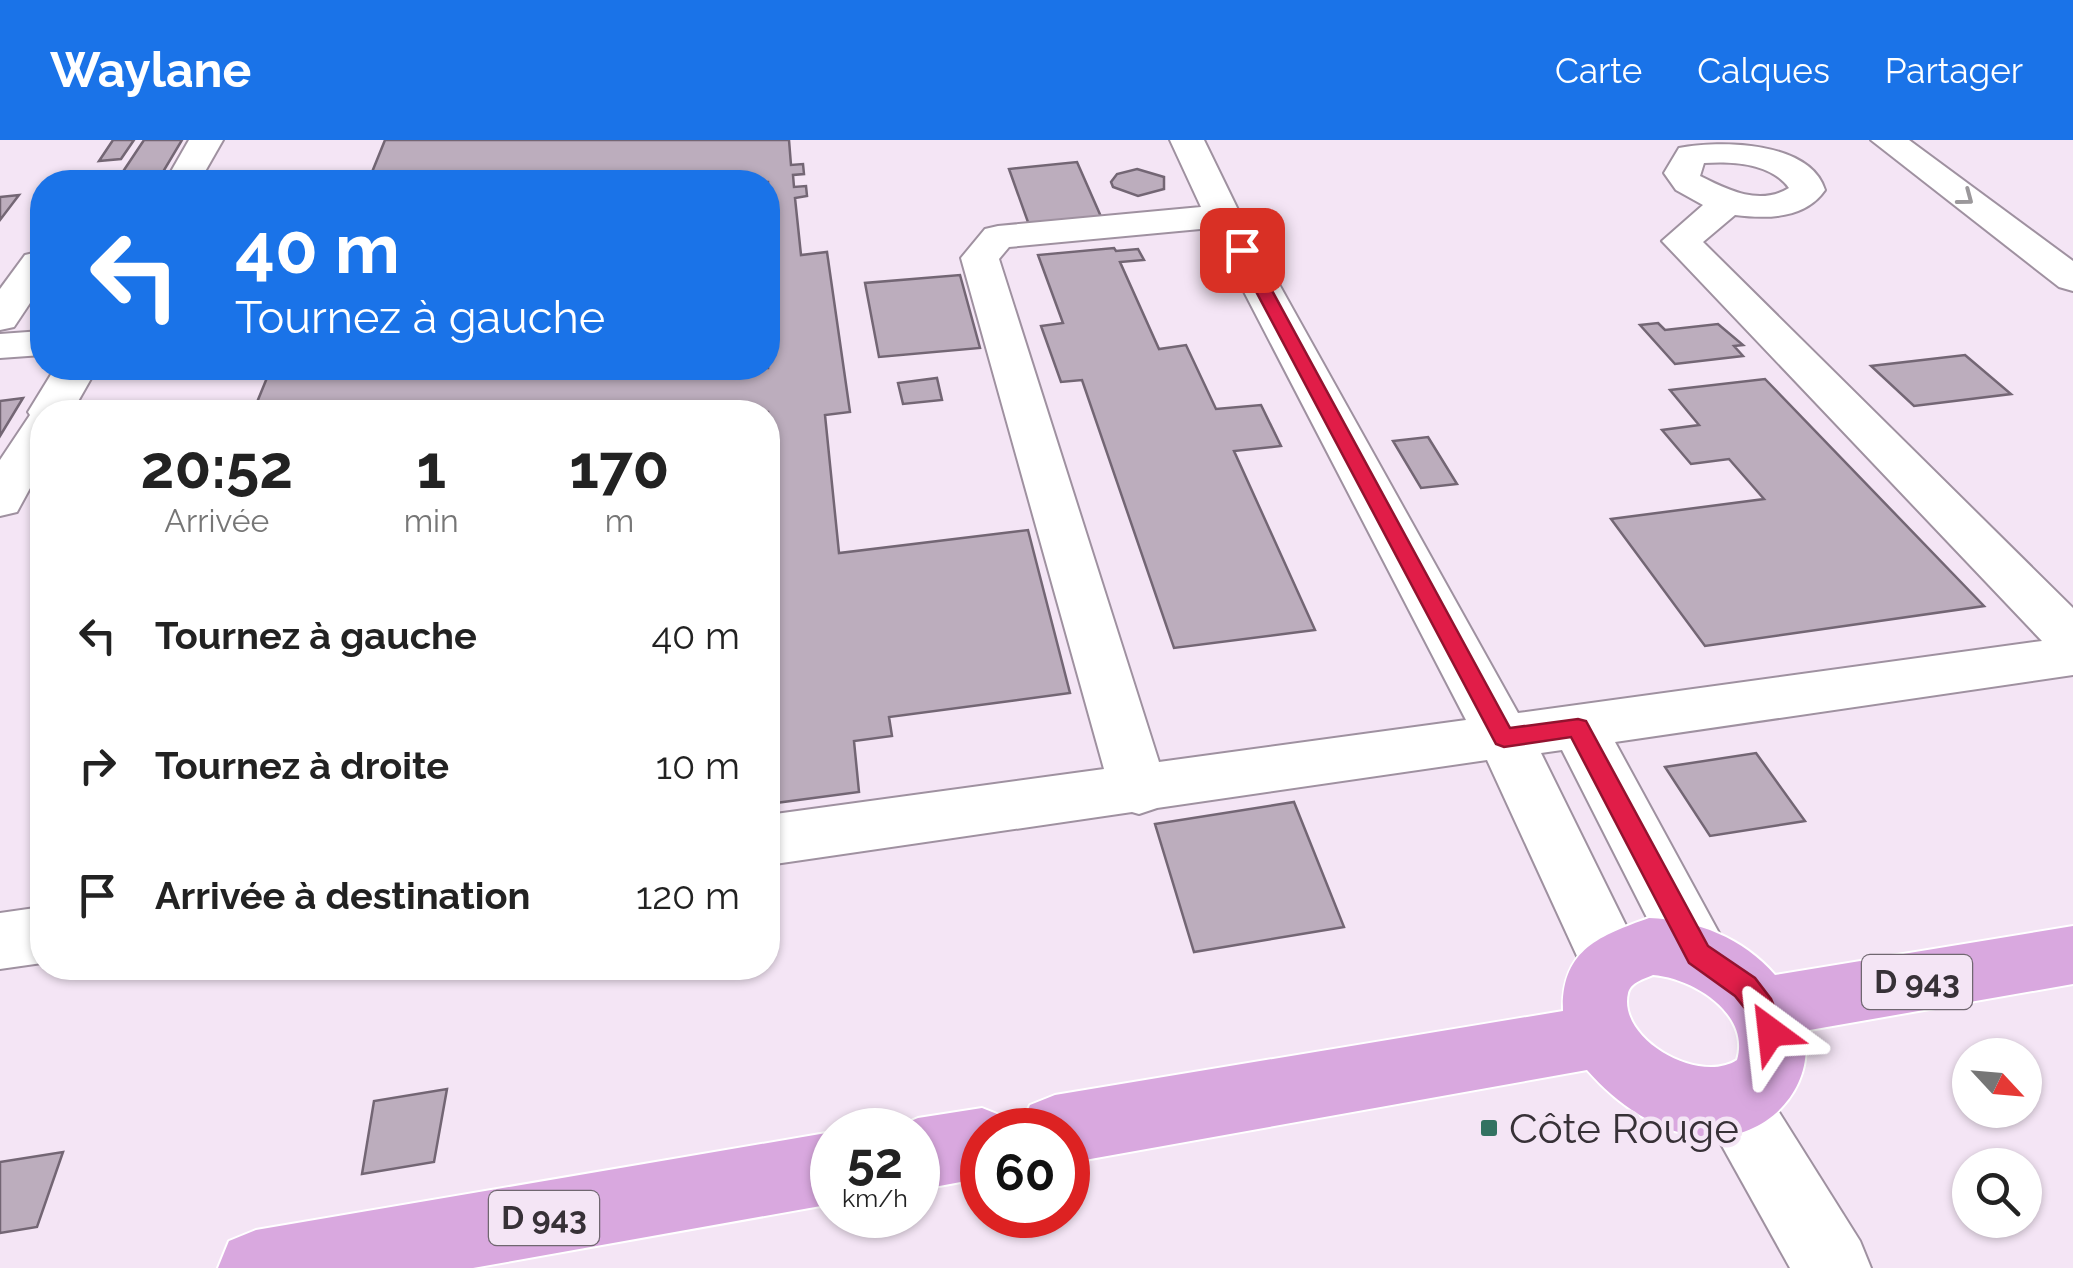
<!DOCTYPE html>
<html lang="fr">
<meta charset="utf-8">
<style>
body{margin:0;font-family:Raleway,sans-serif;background:#f2f2f2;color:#222;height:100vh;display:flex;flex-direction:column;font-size:38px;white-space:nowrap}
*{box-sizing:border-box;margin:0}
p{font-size:32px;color:#767676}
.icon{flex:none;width:55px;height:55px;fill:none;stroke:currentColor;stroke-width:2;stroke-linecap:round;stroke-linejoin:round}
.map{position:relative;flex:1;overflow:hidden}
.panel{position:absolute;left:30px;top:260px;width:750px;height:580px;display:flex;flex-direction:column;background:#fff;border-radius:40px;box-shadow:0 2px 8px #0004}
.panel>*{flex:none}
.banner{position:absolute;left:30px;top:30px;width:750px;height:210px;border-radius:40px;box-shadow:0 2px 8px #0004;background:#1a73e8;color:#fff;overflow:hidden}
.needle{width:65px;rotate:116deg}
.fabs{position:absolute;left:1952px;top:898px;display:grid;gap:20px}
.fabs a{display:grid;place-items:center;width:90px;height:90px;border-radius:50%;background:#fff;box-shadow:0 2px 8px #0004;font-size:50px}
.speed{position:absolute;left:810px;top:968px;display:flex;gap:20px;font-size:50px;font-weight:700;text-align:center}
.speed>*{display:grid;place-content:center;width:130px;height:130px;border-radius:50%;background:#fff;box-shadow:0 2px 8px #0004;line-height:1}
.speed small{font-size:25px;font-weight:400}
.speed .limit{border:15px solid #d22;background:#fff;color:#111}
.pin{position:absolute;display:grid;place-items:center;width:85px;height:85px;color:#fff;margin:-42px;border-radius:20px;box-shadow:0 5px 15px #0006}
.me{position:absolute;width:110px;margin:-55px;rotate:330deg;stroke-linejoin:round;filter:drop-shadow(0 0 8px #0008)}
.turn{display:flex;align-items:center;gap:35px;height:210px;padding:0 40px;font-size:45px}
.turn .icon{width:130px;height:130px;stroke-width:2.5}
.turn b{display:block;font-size:70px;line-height:85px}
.eta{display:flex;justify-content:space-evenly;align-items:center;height:170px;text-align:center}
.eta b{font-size:60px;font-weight:700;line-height:70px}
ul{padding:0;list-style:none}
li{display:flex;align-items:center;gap:30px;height:130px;padding:0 40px}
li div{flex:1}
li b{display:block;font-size:38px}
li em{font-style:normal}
header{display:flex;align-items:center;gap:60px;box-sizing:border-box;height:140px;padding:0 50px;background:#1a73e8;color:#fff}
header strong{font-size:48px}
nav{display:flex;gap:55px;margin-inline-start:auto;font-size:35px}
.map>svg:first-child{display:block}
.building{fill:#bcadbd;stroke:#736674;stroke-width:2.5}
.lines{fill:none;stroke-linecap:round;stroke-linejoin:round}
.minor-casing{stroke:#9f91a0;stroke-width:4}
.major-casing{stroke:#fff;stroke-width:4}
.minor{fill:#fff;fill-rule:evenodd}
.major{fill:#d9a8df;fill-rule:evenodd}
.oneway{stroke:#9b989b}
.route{fill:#e11d48;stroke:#92132f;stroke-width:2.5}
.poi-dot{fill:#327261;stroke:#f4e5f5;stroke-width:4}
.labels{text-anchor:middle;stroke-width:9;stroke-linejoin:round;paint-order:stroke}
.shield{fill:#f4e5f5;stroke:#706770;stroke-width:2.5}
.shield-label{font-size:32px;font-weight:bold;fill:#373137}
.near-poi-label{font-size:42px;fill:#373137;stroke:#f4e5f5;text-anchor:start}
</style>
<header>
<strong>Waylane</strong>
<nav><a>Carte</a><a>Calques</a><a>Partager</a></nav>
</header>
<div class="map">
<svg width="2073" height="1128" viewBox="0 0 2073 1128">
<rect width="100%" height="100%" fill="#f4e5f5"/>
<!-- building -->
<g class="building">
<path d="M 113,0 L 134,0 L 121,19 L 99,21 Z"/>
<path d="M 144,0 L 182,0 L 157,42 L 116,42 Z"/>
<path d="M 385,0 L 789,0 L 791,25 L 803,24 L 804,34 L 793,35 L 794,47 L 806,46 L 807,56 L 795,58 L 801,115 L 827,112 L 850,272 L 825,275 L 839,413 L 1028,390 L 1070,553 L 889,577 L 892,596 L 854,601 L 859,652 L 768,664 L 768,272 L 253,272 L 271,228 L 768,228 L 768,42 L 368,42 Z"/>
<path d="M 1077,22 L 1102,79 L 1029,85 L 1009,29 Z"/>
<path d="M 1137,29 L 1164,37 L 1164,49 L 1138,56 L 1113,47 L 1111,42 L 1117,34 Z"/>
<path d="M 19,55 L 0,80 L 0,57 Z"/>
<path d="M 1114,108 L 1116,111 L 1138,109 L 1144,120 L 1120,122 L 1159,209 L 1186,205 L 1216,269 L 1261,265 L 1281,306 L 1234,311 L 1315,490 L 1174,508 L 1082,240 L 1061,242 L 1041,186 L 1063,183 L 1038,115 Z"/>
<path d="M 960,135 L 980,208 L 879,217 L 865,143 Z"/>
<path d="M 1658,183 L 1665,190 L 1718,184 L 1743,205 L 1734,206 L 1743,216 L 1675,224 L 1640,185 Z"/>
<path d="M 1965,215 L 2011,254 L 1914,266 L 1871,226 Z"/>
<path d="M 937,238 L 942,260 L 903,264 L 898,243 Z"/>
<path d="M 1765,239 L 1984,466 L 1705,506 L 1611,379 L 1764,359 L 1729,319 L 1691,324 L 1662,290 L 1699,285 L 1670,250 Z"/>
<path d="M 23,258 L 0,296 L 0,261 Z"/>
<path d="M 1428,297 L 1457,344 L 1421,348 L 1393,301 Z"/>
<path d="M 1756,613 L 1805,681 L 1710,696 L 1665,627 Z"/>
<path d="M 1294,662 L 1344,787 L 1194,812 L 1155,684 Z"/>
<path d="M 447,949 L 434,1022 L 362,1034 L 374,961 Z"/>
<path d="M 63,1012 L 37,1087 L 0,1093 L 0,1022 Z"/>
</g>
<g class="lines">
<defs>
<g id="minor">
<path d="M 189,0 L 223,0 L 199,42 L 165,42 Z"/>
<path d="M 1170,0 L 1204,0 L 1241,76 L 1518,573 L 2042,501 L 1662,101 L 1703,65 L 1676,50 L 1664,33 L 1679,8 C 1720,0 1810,1 1825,50 C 1805,79 1767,79 1735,75 L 1703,102 L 2073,468 L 2073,535 L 1615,602 L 1731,815 L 1722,835 L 1699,844 L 1676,835 L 1562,610 L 1541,613 L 1643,820 L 1634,840 L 1611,849 L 1588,840 L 1487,620 L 1157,668 L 1139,674 L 1132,672 L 768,725 L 768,675 L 1104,629 L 961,118 L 985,89 L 998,86 L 1201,67 ZM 1704,23 C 1732,21 1771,23 1789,48 C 1759,66 1728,50 1700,36 ZM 1211,88 L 1466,580 L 1159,622 L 999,119 L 1009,107 Z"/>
<path d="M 1871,0 L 1909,0 L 2073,121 L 2073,151 L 2059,147 Z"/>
<path d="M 42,111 L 42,145 L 14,187 L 0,190 L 0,149 L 25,115 Z"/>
<path d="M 42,191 L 42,215 L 0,218 L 0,194 Z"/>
<path d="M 55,228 L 97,228 L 72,272 L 42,272 L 42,326 L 17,372 L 0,376 L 0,320 L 30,275 L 28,272 Z"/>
<path d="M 42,767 L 42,823 L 0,829 L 0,773 Z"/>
<path d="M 1732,927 L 1757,937 L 1860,1101 L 1871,1128 L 1790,1128 L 1697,961 L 1707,937 Z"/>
</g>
<g id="major">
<path d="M 1649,778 C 1697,780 1743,798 1775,835 L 2073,786 L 2073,844 L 1804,891 C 1816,950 1765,1001 1705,997 C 1657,993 1617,964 1587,930 L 1068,1023 L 1068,990 L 1019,990 L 1030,965 L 1055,955 L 1563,871 C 1561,810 1599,796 1649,778 ZM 1653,835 C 1692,838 1751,873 1737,920 C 1699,945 1617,899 1628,853 C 1631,842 1644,839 1653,835 Z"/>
<path d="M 982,968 L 1007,978 L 1012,990 L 982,990 L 982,1038 L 918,1050 L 918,990 L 892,989 L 918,978 Z"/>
<path d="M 832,992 L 832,1064 L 473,1128 L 218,1128 L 229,1101 L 256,1090 Z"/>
</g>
</defs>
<!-- minor casing -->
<use href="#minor" class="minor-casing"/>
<!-- major casing -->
<use href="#major" class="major-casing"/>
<!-- minor -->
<use href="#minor" class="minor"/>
<!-- major -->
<use href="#major" class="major"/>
</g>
<!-- one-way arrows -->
<defs><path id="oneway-chevron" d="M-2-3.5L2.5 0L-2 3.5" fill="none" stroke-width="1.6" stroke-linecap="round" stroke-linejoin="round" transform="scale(2.5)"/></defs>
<use class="oneway" href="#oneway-chevron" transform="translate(1966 58) rotate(37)"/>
<!-- route -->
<path class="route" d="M 1242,106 L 1250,110 L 1510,588 L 1578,579 L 1586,581 L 1708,806 L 1755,838 L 1771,859 L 1785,892 L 1781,901 L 1771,905 L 1761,901 L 1751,876 L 1735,856 L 1689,823 L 1571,597 L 1504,607 L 1496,604 L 1234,110 Z"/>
<!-- markers -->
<rect class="poi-dot" x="1479" y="978" width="20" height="20" rx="5"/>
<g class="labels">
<!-- shield labels -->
<g class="shield">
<rect x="1862" y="815" width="110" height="54" rx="8"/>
<rect x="489" y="1051" width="110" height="54" rx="8"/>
</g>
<g class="shield-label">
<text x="1917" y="853">D 943</text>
<text x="544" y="1089">D 943</text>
</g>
<!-- near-poi labels -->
<g class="near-poi-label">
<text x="1509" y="1003">Côte Rouge</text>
</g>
</g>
</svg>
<div class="fabs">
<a><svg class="needle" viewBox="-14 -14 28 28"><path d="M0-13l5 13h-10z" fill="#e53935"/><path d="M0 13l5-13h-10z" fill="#767676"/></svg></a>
<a><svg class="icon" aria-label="search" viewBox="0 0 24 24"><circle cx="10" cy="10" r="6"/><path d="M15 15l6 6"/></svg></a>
</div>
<div class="speed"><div>52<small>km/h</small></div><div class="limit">60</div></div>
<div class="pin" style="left:1242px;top:110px;background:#d93025"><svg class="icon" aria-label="arrive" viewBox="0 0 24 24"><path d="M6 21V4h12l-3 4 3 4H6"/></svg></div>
<svg class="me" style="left:1771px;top:892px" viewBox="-20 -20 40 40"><path d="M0-17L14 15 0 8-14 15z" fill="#e11d48" stroke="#fff" stroke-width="4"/></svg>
<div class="banner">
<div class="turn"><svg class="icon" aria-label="left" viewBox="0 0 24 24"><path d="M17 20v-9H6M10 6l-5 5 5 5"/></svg><div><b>40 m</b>Tournez à gauche</div></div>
</div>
<section class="panel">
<div class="eta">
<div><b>20:52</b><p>Arrivée</p></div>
<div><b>1</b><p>min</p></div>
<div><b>170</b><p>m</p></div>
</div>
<ul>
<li><svg class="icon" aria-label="left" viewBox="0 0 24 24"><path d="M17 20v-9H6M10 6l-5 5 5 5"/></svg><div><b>Tournez à gauche</b></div><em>40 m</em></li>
<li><svg class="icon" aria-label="right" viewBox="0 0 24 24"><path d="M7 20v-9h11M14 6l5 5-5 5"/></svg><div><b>Tournez à droite</b></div><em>10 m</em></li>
<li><svg class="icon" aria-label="arrive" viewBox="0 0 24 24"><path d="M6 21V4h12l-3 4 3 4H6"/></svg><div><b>Arrivée à destination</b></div><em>120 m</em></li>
</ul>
</section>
</div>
